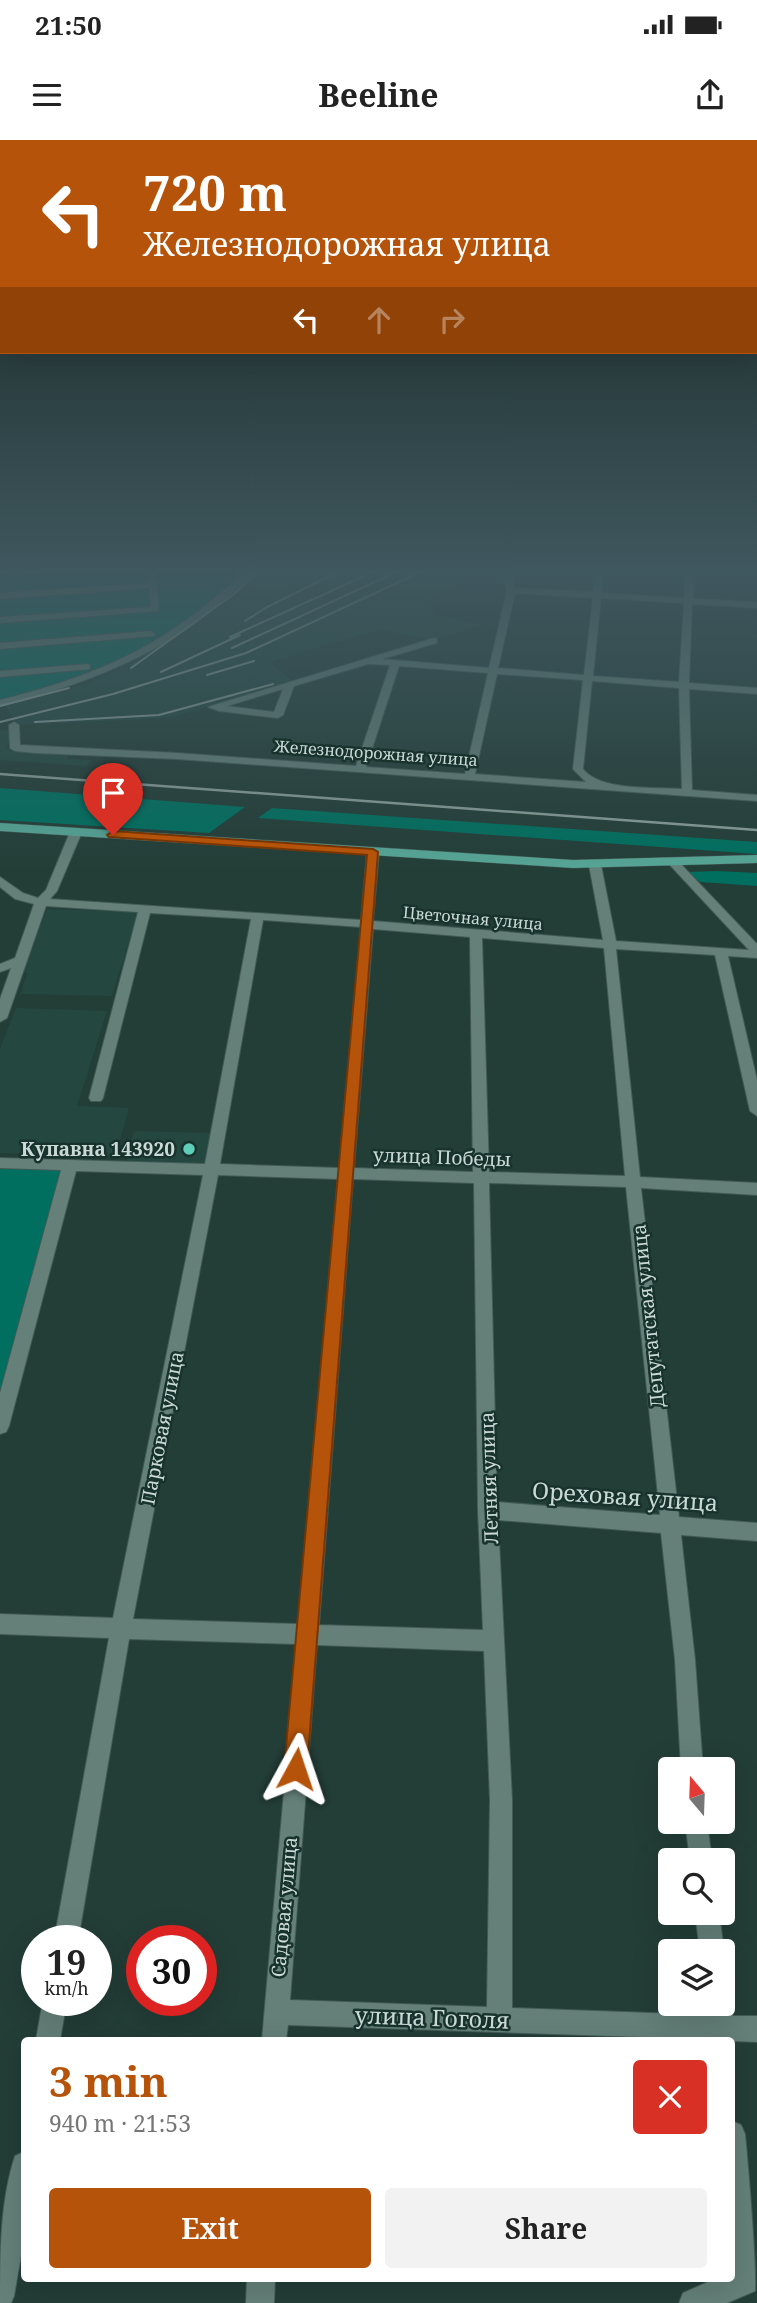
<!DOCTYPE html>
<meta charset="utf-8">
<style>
body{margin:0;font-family:"Noto Serif",serif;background:#f2f2f2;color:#222;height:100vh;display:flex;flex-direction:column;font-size:26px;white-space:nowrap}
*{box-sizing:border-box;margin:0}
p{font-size:23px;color:#767676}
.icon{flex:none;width:38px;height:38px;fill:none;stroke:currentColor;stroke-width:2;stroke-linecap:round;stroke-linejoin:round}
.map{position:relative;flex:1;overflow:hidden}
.panel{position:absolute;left:21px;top:1897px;width:714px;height:245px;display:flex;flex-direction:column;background:#fff;border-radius:7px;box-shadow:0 7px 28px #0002}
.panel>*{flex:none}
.banner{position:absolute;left:0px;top:0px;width:758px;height:214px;box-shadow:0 7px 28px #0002;background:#b45309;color:#fff;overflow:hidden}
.needle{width:46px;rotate:341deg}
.fabs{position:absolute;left:658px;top:1617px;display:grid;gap:14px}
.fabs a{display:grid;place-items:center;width:77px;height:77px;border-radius:7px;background:#fff;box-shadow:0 7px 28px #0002;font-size:35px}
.speed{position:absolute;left:21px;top:1785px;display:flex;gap:14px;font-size:35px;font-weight:700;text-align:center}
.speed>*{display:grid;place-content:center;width:91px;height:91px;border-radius:50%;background:#fff;box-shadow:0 7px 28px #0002;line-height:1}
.speed small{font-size:18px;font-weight:400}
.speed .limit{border:10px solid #d22;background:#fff;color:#111}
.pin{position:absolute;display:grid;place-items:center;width:60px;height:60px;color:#fff;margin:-72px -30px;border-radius:50% 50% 50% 0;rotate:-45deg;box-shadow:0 0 7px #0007}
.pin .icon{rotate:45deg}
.me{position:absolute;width:77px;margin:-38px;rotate:5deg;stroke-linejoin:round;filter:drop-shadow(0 0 5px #0008)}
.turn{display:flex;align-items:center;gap:24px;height:147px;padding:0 28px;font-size:32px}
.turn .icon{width:91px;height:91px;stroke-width:2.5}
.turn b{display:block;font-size:49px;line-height:60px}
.lanes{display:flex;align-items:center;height:66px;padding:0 28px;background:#0003;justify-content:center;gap:35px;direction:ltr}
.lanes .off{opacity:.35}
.round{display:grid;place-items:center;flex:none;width:74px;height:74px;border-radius:7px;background:#f2f2f2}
.headline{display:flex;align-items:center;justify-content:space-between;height:119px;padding:0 28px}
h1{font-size:42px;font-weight:700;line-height:52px;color:#b45309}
.cta{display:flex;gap:14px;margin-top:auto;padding:14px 28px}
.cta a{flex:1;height:80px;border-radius:7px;background:#b45309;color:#fff;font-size:28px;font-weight:700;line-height:80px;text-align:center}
.cta a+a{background:#f2f2f2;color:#222}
.status{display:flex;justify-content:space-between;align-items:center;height:49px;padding:0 35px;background:#fff;direction:ltr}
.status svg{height:19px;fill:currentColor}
header{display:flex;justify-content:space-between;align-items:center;height:91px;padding:0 28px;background:#fff;font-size:32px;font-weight:700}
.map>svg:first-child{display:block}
.built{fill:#244840}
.green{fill:#006f5f}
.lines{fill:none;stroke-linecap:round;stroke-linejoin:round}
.minor-casing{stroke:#435a56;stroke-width:2}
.major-casing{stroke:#435a56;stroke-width:1}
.minor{fill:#648079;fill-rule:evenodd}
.major{fill:#56a595;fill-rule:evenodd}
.rail-far1{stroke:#8a9d99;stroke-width:2}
.rail{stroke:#8a9d99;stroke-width:2.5}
.route{fill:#b45309;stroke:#753606;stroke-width:2}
.poi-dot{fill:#5eceb8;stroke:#18332d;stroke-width:2.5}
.labels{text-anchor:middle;stroke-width:5;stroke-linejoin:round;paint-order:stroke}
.far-street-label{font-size:16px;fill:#cad9d5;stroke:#18332d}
.poi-label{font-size:19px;font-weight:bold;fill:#cad9d5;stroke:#18332d;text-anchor:end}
.street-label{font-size:19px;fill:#cad9d5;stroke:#18332d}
.near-street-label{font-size:23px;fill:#cad9d5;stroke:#18332d}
</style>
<div class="status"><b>21:50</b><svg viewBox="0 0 49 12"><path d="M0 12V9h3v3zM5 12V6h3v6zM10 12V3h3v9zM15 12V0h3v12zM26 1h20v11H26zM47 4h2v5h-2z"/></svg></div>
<header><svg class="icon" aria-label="menu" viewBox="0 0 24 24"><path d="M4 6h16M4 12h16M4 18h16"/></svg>Beeline<svg class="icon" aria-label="share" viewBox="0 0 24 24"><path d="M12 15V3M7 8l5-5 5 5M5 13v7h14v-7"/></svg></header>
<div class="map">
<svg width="757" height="2163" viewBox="0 0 757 2163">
<rect width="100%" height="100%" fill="#233d37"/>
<!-- built -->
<g class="built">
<path d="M 256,428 L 464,428 L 454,456 L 428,453 L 434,475 L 482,485 L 431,500 L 380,489 L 270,522 L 292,541 L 170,578 L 16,585 L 6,566 L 88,543 L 132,522 L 203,475 Z"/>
<path d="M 0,590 L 14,591 L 6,608 L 68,613 L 67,619 L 91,620 L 86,626 L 0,620 Z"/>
<path d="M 47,769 L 138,772 L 112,856 L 20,854 L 28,833 L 22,832 Z"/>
<path d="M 16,868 L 107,871 L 77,966 L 129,968 L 115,1017 L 0,1013 L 0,909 Z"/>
<path d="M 134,991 L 212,993 L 206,1027 L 125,1025 Z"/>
</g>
<!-- green -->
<g class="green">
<path d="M 0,428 L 253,428 L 170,494 L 96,535 L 0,563 Z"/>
<path d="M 0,648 L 245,667 L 209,693 L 0,680 Z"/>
<path d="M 272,668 L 757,702 L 757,714 L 258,678 Z"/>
<path d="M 717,731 L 757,733 L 757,746 L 700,742 L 688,732 Z"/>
<path d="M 0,1028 L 62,1030 L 0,1256 Z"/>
</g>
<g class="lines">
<defs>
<g id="minor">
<path d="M 62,428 L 58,430 L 0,434 L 0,430 Z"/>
<path d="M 147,428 L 155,428 L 159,471 L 0,483 L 0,477 L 151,467 L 149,448 L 0,459 L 0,453 L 149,443 Z"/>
<path d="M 248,428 L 257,428 C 186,506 99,541 0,566 L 0,560 C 104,534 170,503 248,428 Z"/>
<path d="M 509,428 L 517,428 L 512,443 L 514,448 L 593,452 L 596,428 L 604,428 L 601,453 L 684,458 L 686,428 L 694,428 L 693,459 L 757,462 L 757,468 L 692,464 L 689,543 L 757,548 L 757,554 L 689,549 L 692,650 L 757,655 L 757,661 L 177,619 L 35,613 L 15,611 L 10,608 L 9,585 L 14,582 L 19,585 L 20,605 L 177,613 L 356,626 L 390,525 L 368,524 L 294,546 L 283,575 L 278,578 L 219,571 L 208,567 L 434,498 L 437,499 L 437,503 L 382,519 L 489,528 L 507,450 L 504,443 ZM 515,453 L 593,458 L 584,535 L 498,528 ZM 601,458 L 684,463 L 679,542 L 593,536 ZM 399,526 L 488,533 L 465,634 L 366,627 ZM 497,534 L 583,540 L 573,629 L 586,642 L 475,634 ZM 592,541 L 679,548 L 682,649 C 654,647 600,651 583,629 ZM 283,549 L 274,572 L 227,566 Z"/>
<path d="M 151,491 L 155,494 L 154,496 L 0,509 L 0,503 Z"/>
<path d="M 87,524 L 90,525 L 90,529 L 0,537 L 0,531 Z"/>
<path d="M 76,689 L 82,692 L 57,751 L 50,759 L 361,780 L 367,712 L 373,709 L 379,712 L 373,781 L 603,800 L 589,725 L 595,722 L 601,725 L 616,801 L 749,810 L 669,724 L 669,720 L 677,720 L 757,804 L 757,818 L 728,816 L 757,940 L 757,976 L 750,971 L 715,815 L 616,809 L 640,1037 L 757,1043 L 757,1055 L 641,1048 L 679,1377 L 757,1383 L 757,1401 L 681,1395 L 695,1520 L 703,1629 L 681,1629 L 675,1520 L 661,1393 L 498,1380 L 512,1660 L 512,1868 L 708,1875 L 707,1864 L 723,1864 L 723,1853 L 728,1855 L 733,1876 L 757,1876 L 757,1902 L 735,1901 L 732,1909 L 732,1900 L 288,1885 L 286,1900 L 262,1900 L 297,1504 L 129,1499 L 78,1801 L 54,1801 L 109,1498 L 0,1494 L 0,1474 L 113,1478 L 203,1035 L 76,1031 L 9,1286 L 6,1292 L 0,1294 L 0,1253 L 61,1030 L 0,1028 L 0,1018 L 205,1024 L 251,779 L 150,773 L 103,958 L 101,961 L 91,961 L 89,958 L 138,772 L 46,766 L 7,878 L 0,882 L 0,859 L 11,828 L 0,832 L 0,824 L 15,818 L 34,764 L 15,759 L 0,747 L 0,737 L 23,753 L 38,758 L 46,750 L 70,692 ZM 263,780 L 361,787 L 339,1028 L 220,1024 ZM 373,789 L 470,797 L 473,1032 L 354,1028 ZM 482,798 L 604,808 L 625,1036 L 489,1032 ZM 218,1035 L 338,1039 L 298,1484 L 133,1479 ZM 353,1039 L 474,1043 L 478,1370 L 483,1490 L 319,1485 ZM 489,1043 L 626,1047 L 660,1375 L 497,1362 ZM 317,1505 L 484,1511 L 490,1660 L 487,1867 L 290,1860 Z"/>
<path d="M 685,1682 L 707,1682 L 712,1720 L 690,1720 Z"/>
<path d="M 695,1773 L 719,1773 L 724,1811 L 723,1814 L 723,1811 L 700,1811 Z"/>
<path d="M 43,1860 L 67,1860 L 60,1900 L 36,1900 Z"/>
<path d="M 732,1981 L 741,1985 L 745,1994 C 748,2024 757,2129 755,2151 L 727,2163 L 679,2163 L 683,2153 L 717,2138 L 732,2138 Z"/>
<path d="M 24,2012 L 24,2098 L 14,2156 L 11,2163 L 0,2163 C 0,2115 0,2061 15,2016 Z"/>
<path d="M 247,2138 L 275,2138 L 274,2163 L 246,2163 Z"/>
</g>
<path id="major" d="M 0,683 L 573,720 L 757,715 L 757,723 L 573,728 L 0,691 Z"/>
</defs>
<!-- minor casing -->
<use href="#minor" class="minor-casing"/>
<!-- major casing -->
<use href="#major" class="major-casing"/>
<!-- minor -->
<use href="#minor" class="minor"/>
<!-- major -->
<use href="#major" class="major"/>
<!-- rail-far1 -->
<g class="rail-far1">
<path d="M 245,481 L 267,467 L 346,428"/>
<path d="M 230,497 L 373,432"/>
<path d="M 232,508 L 405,428"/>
<path d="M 131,528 L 234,454 L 262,428"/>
<path d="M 161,532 L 240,495"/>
<path d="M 207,535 L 254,521"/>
<path d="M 0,566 L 69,548"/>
<path d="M 0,582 L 113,554 L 246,513 L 429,428"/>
<path d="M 35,582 L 159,575 L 273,544"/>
</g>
<!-- rail -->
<path class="rail" d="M 0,634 L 757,690"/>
</g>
<!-- sky -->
<linearGradient id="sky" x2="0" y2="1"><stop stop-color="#13221e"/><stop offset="0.59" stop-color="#3f575e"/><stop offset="1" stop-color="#3f575e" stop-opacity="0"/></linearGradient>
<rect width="757" height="731" fill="url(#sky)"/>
<!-- route -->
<path class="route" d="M 113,691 L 373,709 L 378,712 L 307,1629 L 303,1637 L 296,1640 L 288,1637 L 284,1629 L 367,715 L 109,697 L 107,695 Z"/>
<!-- markers -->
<circle class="poi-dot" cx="189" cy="1009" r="7"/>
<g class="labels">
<!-- far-street labels -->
<g class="far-street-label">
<text transform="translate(376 613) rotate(4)" y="6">Железнодорожная улица</text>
<text transform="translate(473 778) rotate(5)" y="6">Цветочная улица</text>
</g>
<!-- poi labels -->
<g class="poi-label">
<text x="175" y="1016">Купавна 143920</text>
</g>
<!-- street labels -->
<g class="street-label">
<text transform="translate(442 1017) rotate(2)" y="7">улица Победы</text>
<text transform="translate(648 1176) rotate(-96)" y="7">Депутатская улица</text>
<text transform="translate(162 1288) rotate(-79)" y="7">Парковая улица</text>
<text transform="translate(489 1338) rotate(-92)" y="7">Летняя улица</text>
<text transform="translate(284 1767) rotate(-85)" y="7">Садовая улица</text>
</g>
<!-- near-street labels -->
<g class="near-street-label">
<text transform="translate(625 1357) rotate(4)" y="8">Ореховая улица</text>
<text transform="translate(432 1878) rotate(2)" y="8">улица Гоголя</text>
</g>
</g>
</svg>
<div class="fabs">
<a><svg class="needle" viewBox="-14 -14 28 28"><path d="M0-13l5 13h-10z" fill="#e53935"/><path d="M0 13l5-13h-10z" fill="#767676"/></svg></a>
<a><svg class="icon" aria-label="search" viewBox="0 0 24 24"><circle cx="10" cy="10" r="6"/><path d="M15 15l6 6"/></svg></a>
<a><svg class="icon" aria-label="layers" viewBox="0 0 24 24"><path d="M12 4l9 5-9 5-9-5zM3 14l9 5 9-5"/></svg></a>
</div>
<div class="speed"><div>19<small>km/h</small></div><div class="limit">30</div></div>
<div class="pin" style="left:113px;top:695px;background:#d93025"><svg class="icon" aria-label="arrive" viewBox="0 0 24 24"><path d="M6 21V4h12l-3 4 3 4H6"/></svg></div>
<svg class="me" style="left:296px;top:1629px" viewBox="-20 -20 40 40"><path d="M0-17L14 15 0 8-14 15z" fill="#b45309" stroke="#fff" stroke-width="4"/></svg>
<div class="banner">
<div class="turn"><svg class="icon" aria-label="left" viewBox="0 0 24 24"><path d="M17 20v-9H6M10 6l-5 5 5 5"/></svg><div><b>720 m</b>Железнодорожная улица</div></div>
<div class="lanes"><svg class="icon" aria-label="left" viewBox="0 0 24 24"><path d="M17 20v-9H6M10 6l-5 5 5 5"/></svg><svg class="icon off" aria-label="ahead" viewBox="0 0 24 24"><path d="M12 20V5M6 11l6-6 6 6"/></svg><svg class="icon off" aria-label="right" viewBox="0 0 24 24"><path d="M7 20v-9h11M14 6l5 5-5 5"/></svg></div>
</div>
<section class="panel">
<div class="headline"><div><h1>3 min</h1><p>940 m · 21:53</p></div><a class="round" style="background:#d93025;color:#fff"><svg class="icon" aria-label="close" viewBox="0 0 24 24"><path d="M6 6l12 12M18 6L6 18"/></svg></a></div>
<div class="cta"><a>Exit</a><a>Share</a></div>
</section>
</div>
